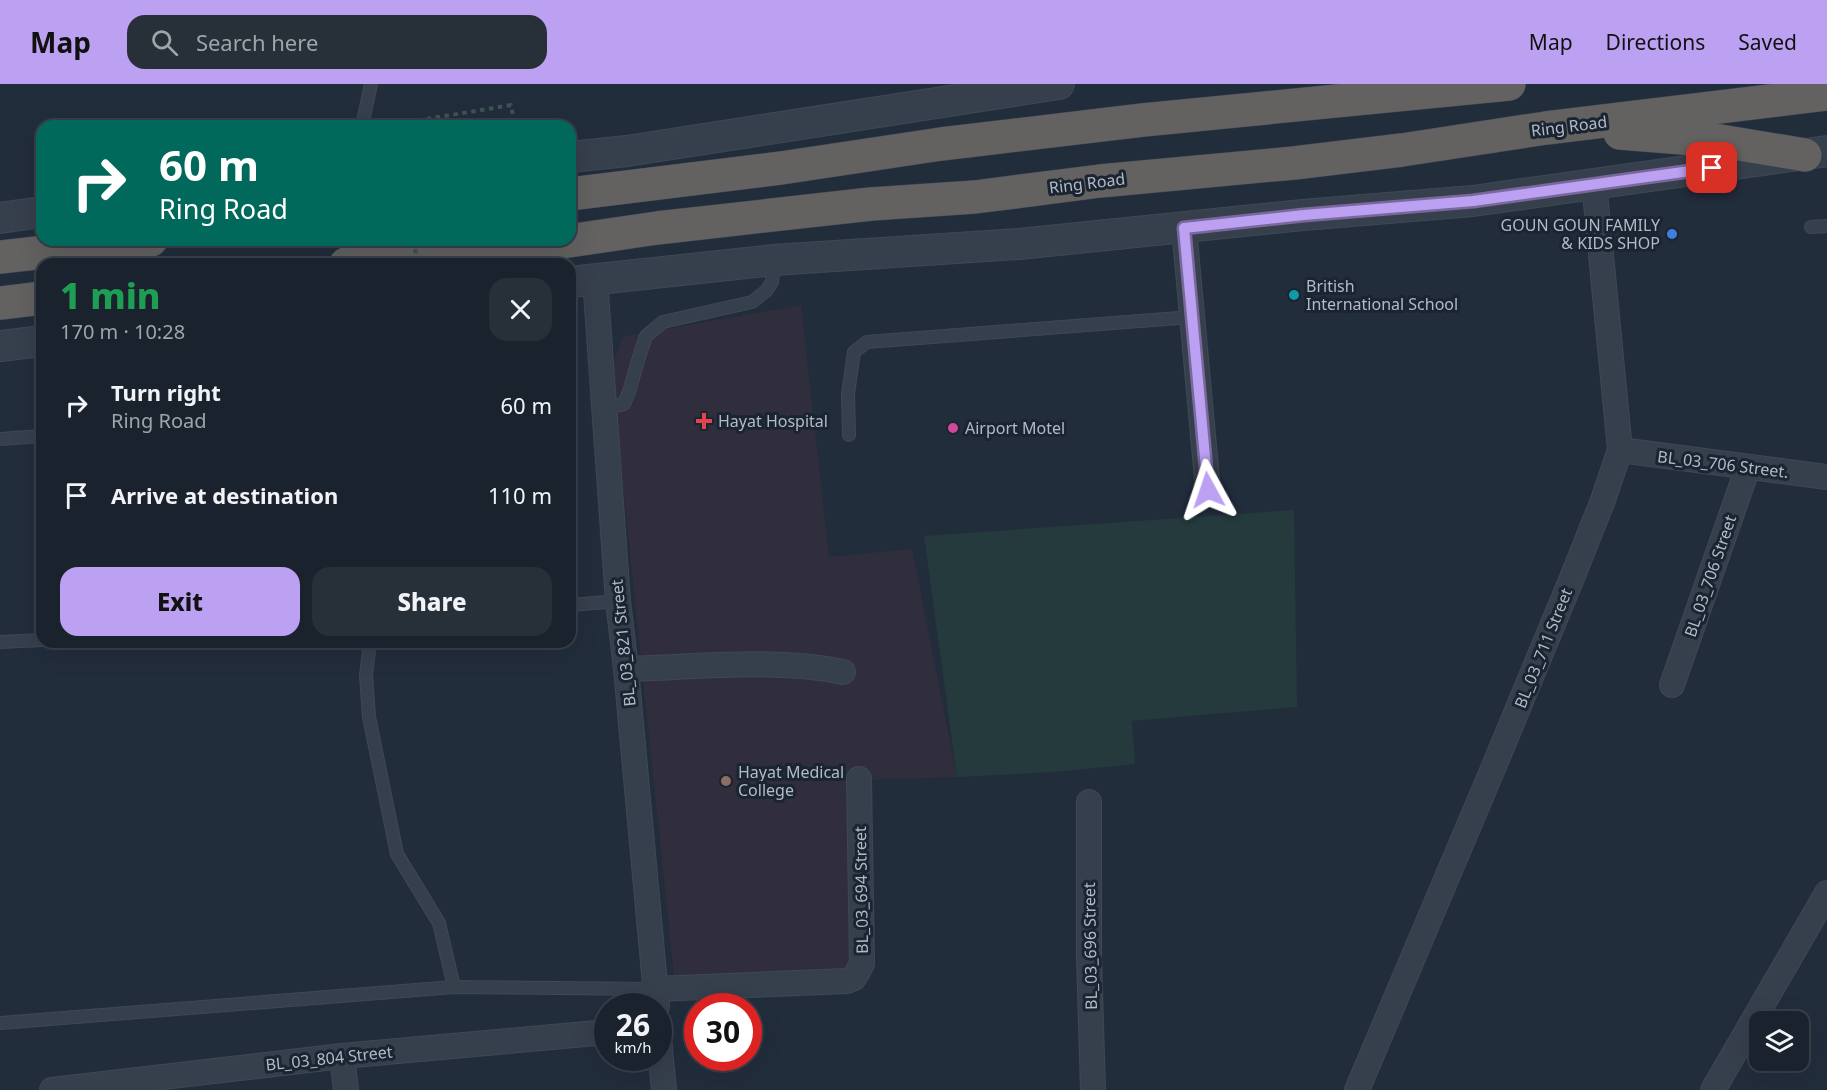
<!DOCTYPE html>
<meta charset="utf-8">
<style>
body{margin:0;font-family:"Noto Sans",sans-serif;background:#272f39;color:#f1f3f6;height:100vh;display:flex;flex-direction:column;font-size:22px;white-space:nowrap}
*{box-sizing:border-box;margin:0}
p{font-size:20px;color:#9fa4aa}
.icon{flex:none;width:33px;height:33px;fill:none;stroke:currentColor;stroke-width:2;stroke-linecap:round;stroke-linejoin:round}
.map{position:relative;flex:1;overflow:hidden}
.panel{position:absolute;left:36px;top:174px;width:540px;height:390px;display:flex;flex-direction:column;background:#1a222d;border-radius:18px;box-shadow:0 6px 24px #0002,0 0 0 2px #383f49}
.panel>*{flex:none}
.banner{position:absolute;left:36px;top:36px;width:540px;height:126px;border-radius:18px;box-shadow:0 6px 24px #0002,0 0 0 2px #383f49;background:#00695c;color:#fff;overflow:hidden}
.tools{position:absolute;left:1749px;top:927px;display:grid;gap:12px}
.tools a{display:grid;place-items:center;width:60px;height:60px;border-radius:12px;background:#1a222d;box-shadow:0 6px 24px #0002,0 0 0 2px #383f49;font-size:30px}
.speed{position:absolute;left:594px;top:909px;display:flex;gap:12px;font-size:30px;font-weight:700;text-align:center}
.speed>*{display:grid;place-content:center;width:78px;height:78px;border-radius:50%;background:#1a222d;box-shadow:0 6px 24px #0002,0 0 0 2px #383f49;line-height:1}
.speed small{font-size:15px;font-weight:400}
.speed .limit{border:9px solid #d22;background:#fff;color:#111}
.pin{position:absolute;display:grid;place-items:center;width:51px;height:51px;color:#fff;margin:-26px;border-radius:12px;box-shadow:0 3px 9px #0006}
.me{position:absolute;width:66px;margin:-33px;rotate:355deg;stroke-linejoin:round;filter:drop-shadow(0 0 4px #0008)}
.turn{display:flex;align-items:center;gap:21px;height:126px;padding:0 24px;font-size:27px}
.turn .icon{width:78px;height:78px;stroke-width:2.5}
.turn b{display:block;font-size:42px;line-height:51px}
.round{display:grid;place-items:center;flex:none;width:63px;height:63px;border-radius:18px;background:#272f39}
.summary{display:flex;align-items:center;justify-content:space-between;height:102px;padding:0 24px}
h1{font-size:36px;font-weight:800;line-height:45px;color:#1e9e55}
.primary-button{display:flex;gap:12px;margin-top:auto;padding:12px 24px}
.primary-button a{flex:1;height:69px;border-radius:18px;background:#bca0f2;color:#111;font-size:24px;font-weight:800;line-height:69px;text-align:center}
.primary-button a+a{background:#272f39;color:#f1f3f6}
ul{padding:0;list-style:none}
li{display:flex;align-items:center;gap:18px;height:90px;padding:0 24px}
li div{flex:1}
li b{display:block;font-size:22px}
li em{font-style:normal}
header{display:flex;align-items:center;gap:36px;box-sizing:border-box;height:84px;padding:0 30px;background:#bca0f2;color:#111}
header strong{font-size:28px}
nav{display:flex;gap:33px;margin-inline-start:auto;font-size:21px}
.search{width:420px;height:54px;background:#272f39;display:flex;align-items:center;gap:15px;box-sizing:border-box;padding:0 21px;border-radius:18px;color:#9fa4aa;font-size:22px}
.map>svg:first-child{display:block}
.medical{fill:#302e3d}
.green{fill:#243a3d}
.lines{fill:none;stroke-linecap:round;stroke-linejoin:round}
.service-casing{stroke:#3f4855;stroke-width:14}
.minor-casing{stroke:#3f4855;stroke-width:26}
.tertiary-casing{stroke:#3f4855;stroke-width:32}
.trunk-casing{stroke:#414a57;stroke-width:34}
.path{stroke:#3d5355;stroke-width:4;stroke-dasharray:4.5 4.5;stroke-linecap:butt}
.service{stroke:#363f4c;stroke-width:12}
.minor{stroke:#363f4c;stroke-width:24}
.tertiary{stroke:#363f4c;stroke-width:30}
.trunk{stroke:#636260;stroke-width:33}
.path-bridge{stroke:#3d5355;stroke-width:4;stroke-dasharray:4.5 4.5;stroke-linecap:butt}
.route-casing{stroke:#7a689d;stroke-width:15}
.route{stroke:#bca0f2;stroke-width:10}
.shop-dot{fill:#3f7fe0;stroke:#1b2431;stroke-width:2}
.culture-dot{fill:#0f9aa8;stroke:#1b2431;stroke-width:2}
.health-dot{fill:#e0444e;stroke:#1b2431;stroke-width:2}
.hotel-dot{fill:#d1479c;stroke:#1b2431;stroke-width:2}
.education-dot{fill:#8d6e63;stroke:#1b2431;stroke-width:2}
.labels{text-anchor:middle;stroke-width:6;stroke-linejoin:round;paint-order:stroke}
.street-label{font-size:16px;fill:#b2bac8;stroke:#1b2431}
.poi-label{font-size:16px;fill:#b2bac8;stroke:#1b2431;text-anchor:start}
</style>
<header>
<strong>Map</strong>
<div class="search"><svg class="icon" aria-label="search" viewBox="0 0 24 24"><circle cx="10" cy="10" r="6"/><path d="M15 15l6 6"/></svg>Search here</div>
<nav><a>Map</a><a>Directions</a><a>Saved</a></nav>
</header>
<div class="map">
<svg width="1827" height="1006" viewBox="0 0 1827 1006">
<rect width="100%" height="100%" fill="#222d3c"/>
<!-- medical -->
<path class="medical" d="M 801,221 L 829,473 L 912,465 L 957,693 L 859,696 L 854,894 L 674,892 L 620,372 L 614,279 L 622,253 Z"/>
<!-- green -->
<path class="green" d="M 1294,426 L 1297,623 L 1132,637 L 1135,680 L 1055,688 L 957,693 L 924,452 Z"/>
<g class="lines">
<defs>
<g id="service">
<path d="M 362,42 L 371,0"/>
<path d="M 1811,143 L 1827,142"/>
<path d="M 604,325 L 624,320 L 629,308 L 639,273 L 646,252 L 663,238 L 752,218 L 766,207 L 772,198 L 774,178"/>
<path d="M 849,351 L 848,310 L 854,268 L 867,258 L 1192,233"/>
<path d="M 0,355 L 42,352"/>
<path d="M 570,521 L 618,517"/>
<path d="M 0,558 L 42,556"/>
<path d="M 370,558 L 366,591 L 369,633 L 397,770 L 439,839 L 454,903"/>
<path d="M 0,939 L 454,903 L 655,905"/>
</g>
<g id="minor">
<path d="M 1184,144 L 1208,406"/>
<path d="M 595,195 L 618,517 L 626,585 L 657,922"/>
<path d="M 1620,366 L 1827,393"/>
<path d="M 626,585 C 696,583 775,574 843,588"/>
<path d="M 1672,601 L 1748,383"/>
<path d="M 1089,718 L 1089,873 L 1093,1006"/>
<path d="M 655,905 L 847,897 L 854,894 L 862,880 L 859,695"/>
<path d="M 658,944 L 664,1006"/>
<path d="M 342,972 L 346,1006"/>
<path d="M 52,1006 L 342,972 L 608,948"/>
<path d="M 1357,1006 L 1492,687 L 1572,494 L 1603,416 L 1620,366 L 1594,99"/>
<path d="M 1713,1006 L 1827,809"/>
</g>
<g id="tertiary">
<path d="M 570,73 L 627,67 L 1059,0"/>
<path d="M 0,134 L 42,128"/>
<path d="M 570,198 L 774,176 L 1019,160 L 1303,131 L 1473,117 L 1827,67"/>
<path d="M 0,262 L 42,257"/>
</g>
<g id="trunk">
<path d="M 1620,49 L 1720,57 L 1805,71"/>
<path d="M 570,110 L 781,84 L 941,60 L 1143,36 L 1509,0"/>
<path d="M 0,173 L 151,156"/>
<path d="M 346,180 L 493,168 L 657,144 L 871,120 L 975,113 L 1100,97 L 1294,79 L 1402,66 L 1546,44 L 1827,10"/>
<path d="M 0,219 L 42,214"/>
</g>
</defs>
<!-- service casing -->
<use href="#service" class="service-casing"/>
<!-- minor casing -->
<use href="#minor" class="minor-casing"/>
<!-- tertiary casing -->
<use href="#tertiary" class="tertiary-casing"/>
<!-- trunk casing -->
<use href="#trunk" class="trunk-casing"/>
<!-- path -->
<path class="path" d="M 409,38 L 511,21 L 514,37 L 460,42"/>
<!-- service -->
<use href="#service" class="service"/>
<!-- minor -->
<use href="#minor" class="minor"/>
<!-- tertiary -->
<use href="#tertiary" class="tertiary"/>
<!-- trunk -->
<use href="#trunk" class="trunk"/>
<!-- path-bridge -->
<path class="path-bridge" d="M 414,156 L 417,180"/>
</g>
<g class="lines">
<defs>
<path id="route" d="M 1208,406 L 1184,144 L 1304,131 L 1473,117 L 1712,84"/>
</defs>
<!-- route casing -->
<use href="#route" class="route-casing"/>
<!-- route -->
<use href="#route" class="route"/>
</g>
<!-- markers -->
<circle class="shop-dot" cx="1672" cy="150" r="6"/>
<circle class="culture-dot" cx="1294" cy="211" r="6"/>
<path class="health-dot" d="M701 328h6v6h6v6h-6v6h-6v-6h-6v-6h6z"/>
<circle class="hotel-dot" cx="953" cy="344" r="6"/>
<circle class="education-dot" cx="726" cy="697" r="6"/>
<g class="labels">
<!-- street labels -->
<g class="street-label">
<text transform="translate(1569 42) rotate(-7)" y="6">Ring Road</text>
<text transform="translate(1087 99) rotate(-7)" y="6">Ring Road</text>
<text transform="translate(1723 380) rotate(7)" y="6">BL_03_706 Street.</text>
<text transform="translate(1710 492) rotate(-71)" y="6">BL_03_706 Street</text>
<text transform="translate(623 559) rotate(-96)" y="6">BL_03_821 Street</text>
<text transform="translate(1543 564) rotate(-68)" y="6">BL_03_711 Street</text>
<text transform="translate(861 806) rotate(-91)" y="6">BL_03_694 Street</text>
<text transform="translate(1090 862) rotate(-91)" y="6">BL_03_696 Street</text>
<text transform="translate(329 974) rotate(-6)" y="6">BL_03_804 Street</text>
</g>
<!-- poi labels -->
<g class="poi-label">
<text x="1660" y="147" text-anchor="end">GOUN GOUN FAMILY<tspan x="1660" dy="18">&amp; KIDS SHOP</tspan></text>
<text x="1306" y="208">British<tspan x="1306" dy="18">International School</tspan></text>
<text x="718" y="343">Hayat Hospital</text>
<text x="965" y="350">Airport Motel</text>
<text x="738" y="694">Hayat Medical<tspan x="738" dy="18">College</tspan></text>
</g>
</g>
</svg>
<div class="tools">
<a><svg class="icon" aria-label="layers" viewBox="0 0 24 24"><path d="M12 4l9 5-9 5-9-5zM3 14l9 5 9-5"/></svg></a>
</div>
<div class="speed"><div>26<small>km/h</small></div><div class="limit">30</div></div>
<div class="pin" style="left:1712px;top:84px;background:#d93025"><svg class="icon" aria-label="arrive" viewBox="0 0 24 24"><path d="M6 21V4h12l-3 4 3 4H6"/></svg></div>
<svg class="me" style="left:1208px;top:406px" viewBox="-20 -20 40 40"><path d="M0-17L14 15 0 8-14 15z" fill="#bca0f2" stroke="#fff" stroke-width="4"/></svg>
<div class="banner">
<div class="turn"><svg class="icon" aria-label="right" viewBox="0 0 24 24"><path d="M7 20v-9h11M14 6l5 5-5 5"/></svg><div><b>60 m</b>Ring Road</div></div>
</div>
<section class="panel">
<div class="summary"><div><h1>1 min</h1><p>170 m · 10:28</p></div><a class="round"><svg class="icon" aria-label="close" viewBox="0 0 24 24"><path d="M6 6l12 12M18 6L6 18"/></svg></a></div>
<ul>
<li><svg class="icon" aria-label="right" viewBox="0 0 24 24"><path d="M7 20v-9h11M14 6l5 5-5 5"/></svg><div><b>Turn right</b><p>Ring Road</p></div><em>60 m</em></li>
<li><svg class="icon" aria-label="arrive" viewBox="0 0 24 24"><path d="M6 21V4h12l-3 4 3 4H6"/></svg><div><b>Arrive at destination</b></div><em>110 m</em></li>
</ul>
<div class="primary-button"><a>Exit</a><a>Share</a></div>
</section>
</div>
